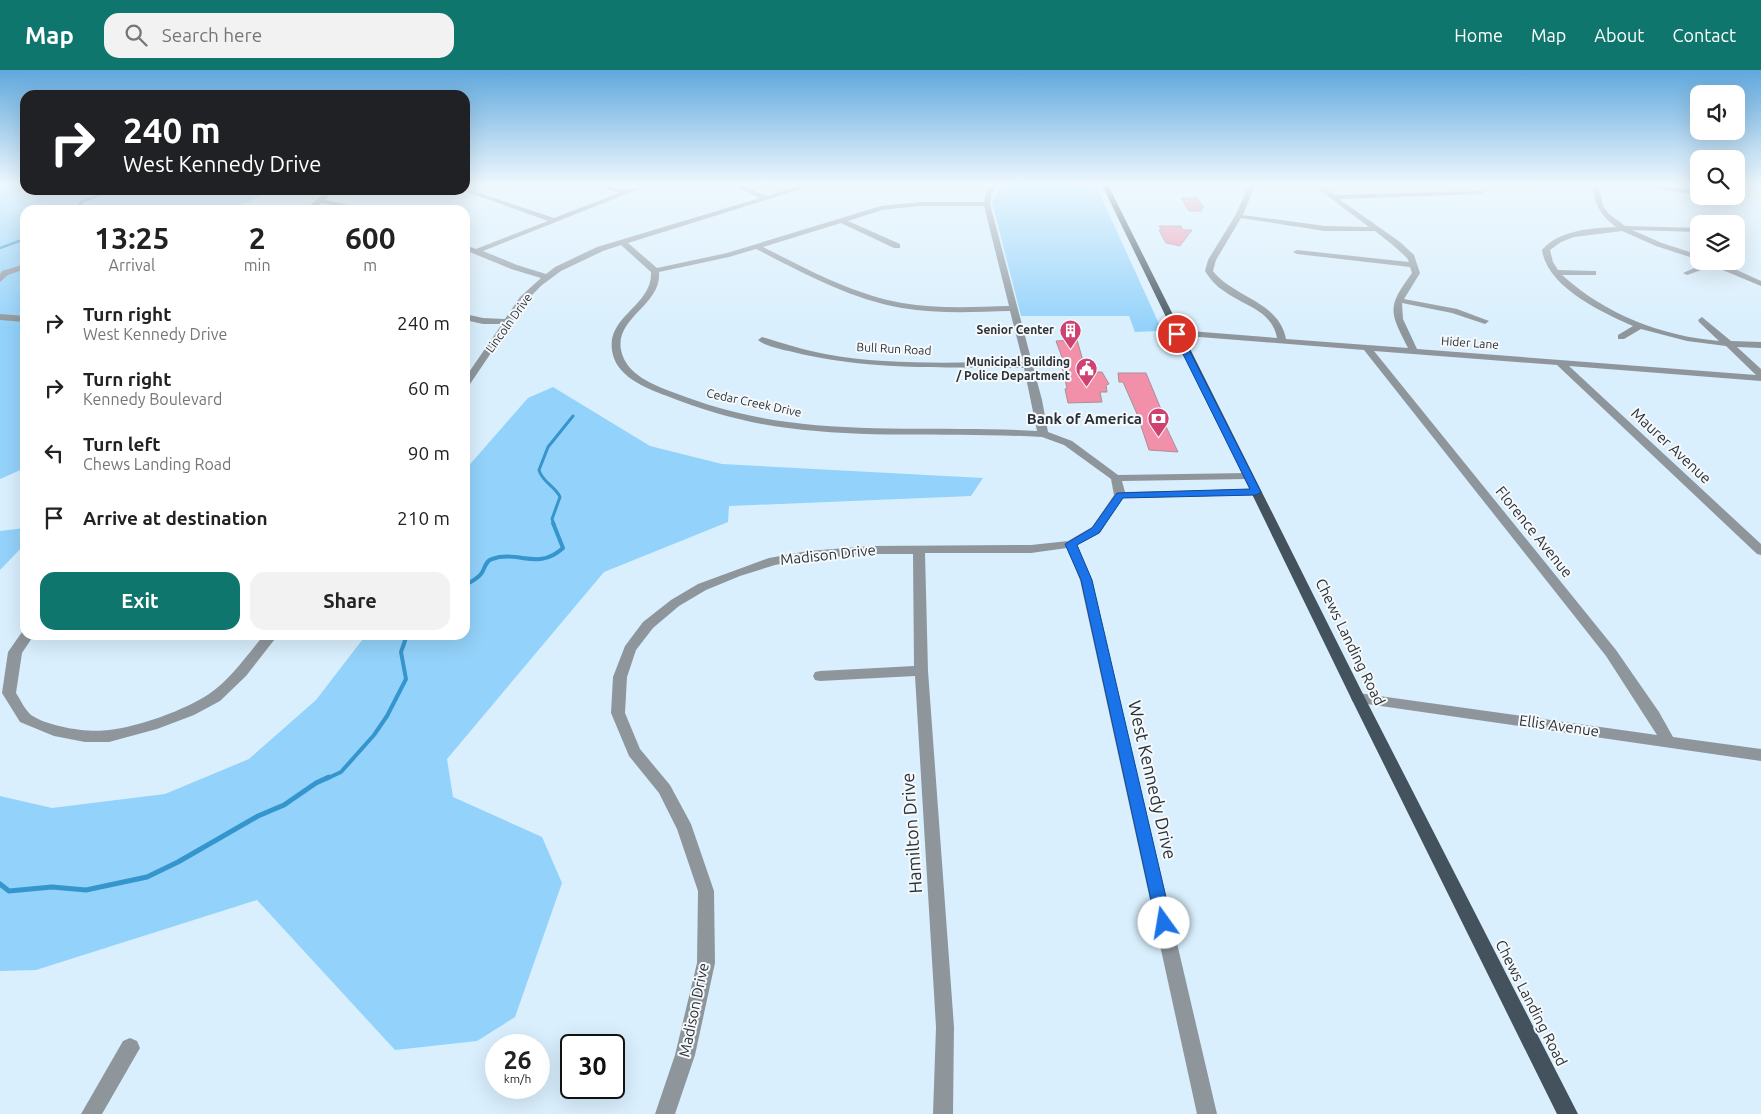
<!DOCTYPE html>
<style>
body{margin:0;font-family:Ubuntu,sans-serif;background:#f2f2f2;color:#222;height:100vh;display:flex;flex-direction:column;font-size:19px;white-space:nowrap}
*{box-sizing:border-box;margin:0}
p{font-size:16px;color:#767676}
.icon{flex:none;width:28px;height:28px;fill:none;stroke:currentColor;stroke-width:2;stroke-linecap:round;stroke-linejoin:round}
.map{position:relative;flex:1;overflow:hidden}
.sheet{position:absolute;left:20px;top:135px;width:450px;height:435px;display:flex;flex-direction:column;background:#fff;border-radius:15px;box-shadow:0 5px 20px #0002}
.sheet>*{flex:none}
.top-card{position:absolute;left:20px;top:20px;width:450px;height:105px;border-radius:15px;box-shadow:0 5px 20px #0002;background:#202124;color:#fff;overflow:hidden}
.tools{position:absolute;left:1690px;top:15px;display:grid;gap:10px}
.tools a{display:grid;place-items:center;width:55px;height:55px;border-radius:10px;background:#fff;box-shadow:0 5px 20px #0002;font-size:25px}
.speed{position:absolute;left:485px;top:964px;display:flex;gap:10px;font-size:25px;font-weight:700;text-align:center}
.speed>*{display:grid;place-content:center;width:65px;height:65px;border-radius:50%;background:#fff;box-shadow:0 5px 20px #0002;line-height:1}
.speed small{font-size:12px;font-weight:400}
.speed .limit{border:2px solid #111;border-radius:8px;background:#fff;color:#111}
.pin{position:absolute;display:grid;place-items:center;width:42px;height:42px;color:#fff;margin:-21px;border:2px solid #fff;border-radius:50%;box-shadow:0 1px 5px #0007}
.me{position:absolute;width:55px;margin:-28px;rotate:347deg;stroke-linejoin:round;filter:drop-shadow(0 0 4px #0008)}
.turn{display:flex;align-items:center;gap:18px;height:105px;padding:0 20px;font-size:22px}
.turn .icon{width:65px;height:65px;stroke-width:2.5}
.turn b{display:block;font-size:35px;line-height:42px}
.eta{display:flex;justify-content:space-evenly;align-items:center;height:85px;text-align:center}
.eta b{font-size:30px;font-weight:700;line-height:35px}
.cta{display:flex;gap:10px;margin-top:auto;padding:10px 20px}
.cta a{flex:1;height:58px;border-radius:15px;background:#0f766e;color:#fff;font-size:20px;font-weight:700;line-height:58px;text-align:center}
.cta a+a{background:#f2f2f2;color:#222}
ul{padding:0;list-style:none}
li{display:flex;align-items:center;gap:15px;height:65px;padding:0 20px}
li div{flex:1}
li b{display:block;font-size:19px}
li em{font-style:normal}
header{display:flex;align-items:center;gap:30px;box-sizing:border-box;height:70px;padding:0 25px;background:#0f766e;color:#fff}
header strong{font-size:24px}
nav{display:flex;gap:28px;margin-inline-start:auto;font-size:18px}
.search{width:350px;height:45px;background:#f2f2f2;display:flex;align-items:center;gap:12px;box-sizing:border-box;padding:0 18px;border-radius:15px;color:#767676;font-size:19px}
.map>svg:first-child{display:block}
.green{fill:#93d2fa}
.lines{fill:none;stroke-linecap:round;stroke-linejoin:round}
.stream-far3{stroke:#3596cd;stroke-width:2.5}
.stream-far2{stroke:#3596cd;stroke-width:3}
.stream-far1{stroke:#3596cd;stroke-width:4}
.stream{stroke:#3596cd;stroke-width:5}
.building{fill:#f190a8;stroke:#a99196}
.minor{fill:#8e969c;fill-rule:evenodd}
.major{fill:#43525c;fill-rule:evenodd}
.route{fill:#1a73e8;stroke:#114b97}
.labels{text-anchor:middle;stroke-width:4;stroke-linejoin:round;paint-order:stroke}
.far-street-label{font-size:12px;fill:#2a3237;stroke:#f5f9fc}
.far-poi-label{font-size:12px;font-weight:bold;fill:#2a3237;stroke:#f5f9fc;text-anchor:end}
.poi-label{font-size:15px;font-weight:bold;fill:#2a3237;stroke:#f5f9fc;text-anchor:end}
.street-label{font-size:15px;fill:#2a3237;stroke:#f5f9fc}
.near-street-label{font-size:18px;fill:#2a3237;stroke:#f5f9fc}
</style>
<header>
<strong>Map</strong>
<div class="search"><svg class="icon" aria-label="search" viewBox="0 0 24 24"><circle cx="10" cy="10" r="6"/><path d="M15 15l6 6"/></svg>Search here</div>
<nav><a>Home</a><a>Map</a><a>About</a><a>Contact</a></nav>
</header>
<div class="map">
<svg width="1761" height="1044" viewBox="0 0 1761 1044">
<rect width="100%" height="100%" fill="#d9effd"/>
<!-- green -->
<g class="green">
<path d="M 0,113 L 25,113 L 25,120 L 271,120 L 232,140 L 25,140 L 25,398 L 0,409 Z"/>
<path d="M 1008,115 L 1089,116 L 1098,120 L 1160,256 L 1157,261 L 1135,262 L 1129,246 L 1021,246 L 992,132 L 1002,116 Z"/>
<path d="M 553,317 L 650,376 L 722,394 L 983,408 L 971,426 L 729,436 L 728,452 L 604,502 L 447,689 L 453,727 L 542,767 L 562,813 L 515,947 L 477,971 L 395,980 L 257,830 L 36,900 L 0,901 L 0,726 L 52,738 L 165,724 L 249,689 L 316,630 L 366,565 L 465,565 L 465,400 L 528,328 Z"/>
<path d="M 25,458 L 25,474 L 0,500 L 0,461 Z"/>
</g>
<g class="lines">
<!-- stream-far3 -->
<g class="stream-far3">
<path d="M 85,140 L 80,134 L 81,132 L 113,120"/>
<path d="M 0,178 L 25,169"/>
</g>
<!-- stream-far2 -->
<path class="stream-far2" d="M 554,454 L 552,449 L 560,427 C 555,416 542,412 539,400 L 548,377 L 573,346"/>
<!-- stream-far1 -->
<g class="stream-far1">
<path d="M 465,515 C 471,512 477,509 481,504 C 485,499 485,491 492,489 C 519,480 538,501 563,478 L 553,453"/>
<path d="M 326,709 L 341,702 L 374,665 L 387,646 L 406,609 L 401,582 L 407,565"/>
</g>
<!-- stream -->
<path class="stream" d="M 0,814 L 9,821 L 52,817 L 86,820 L 147,807 L 178,792 L 258,746 L 284,735 L 316,713 L 329,707"/>
</g>
<!-- building -->
<g class="building">
<path d="M 1181,128 L 1197,128 L 1204,138 L 1200,138 L 1202,141 L 1189,141 Z"/>
<path d="M 1159,156 L 1181,156 L 1183,160 L 1192,160 L 1180,176 L 1166,173 L 1159,160 L 1162,160 Z"/>
<path d="M 1077,270 L 1084,294 L 1090,293 L 1094,302 L 1102,302 L 1109,314 L 1106,315 L 1107,322 L 1100,322 L 1102,332 L 1068,333 L 1065,319 L 1067,318 L 1061,293 L 1064,293 L 1056,271 Z"/>
<path d="M 1118,303 L 1146,303 L 1163,344 L 1160,344 L 1178,382 L 1149,380 L 1137,344 L 1123,312 L 1119,312 Z"/>
</g>
<g class="lines">
<!-- minor -->
<g class="minor">
<path d="M 589,113 C 601,113 612,119 624,120 C 634,121 644,112 654,113 L 483,181 L 517,195 L 546,204 L 555,197 L 597,177 L 760,128 L 739,118 L 739,116 L 743,116 L 767,126 L 811,113 L 820,113 L 628,173 L 657,198 L 727,183 L 881,136 L 920,132 L 984,132 L 986,123 L 993,113 L 999,113 L 992,123 L 990,134 L 1042,330 L 1048,362 L 1072,371 L 1118,405 L 1248,403 L 1253,406 L 1248,409 L 1122,411 L 1125,422 L 1256,419 L 1262,422 L 1256,425 L 1123,428 L 1100,463 L 1077,475 L 1092,510 L 1217,1044 L 1197,1044 L 1080,510 L 1067,478 L 1031,483 L 925,483 L 928,601 L 954,957 L 953,1044 L 933,1044 L 936,957 L 915,606 L 820,611 L 815,610 L 813,606 L 815,602 L 820,601 L 914,596 L 913,484 L 871,484 L 808,489 L 775,495 L 740,506 L 706,520 L 679,536 L 653,558 L 636,580 L 627,607 L 625,643 L 640,679 L 670,715 L 691,754 L 714,821 L 715,893 L 695,985 L 675,1044 L 655,1044 L 675,985 L 697,893 L 698,821 L 677,759 L 659,723 L 629,686 L 611,643 L 613,607 L 625,576 L 643,552 L 671,530 L 698,514 L 769,488 L 808,481 L 871,476 L 1031,475 L 1068,471 L 1092,457 L 1114,425 L 1111,409 L 1064,375 L 1042,367 C 957,362 871,369 788,358 C 746,353 705,341 667,326 C 645,318 615,306 612,280 C 607,246 653,235 651,202 L 621,175 L 603,181 L 561,201 L 542,215 L 526,231 L 468,317 L 465,318 L 465,308 L 502,254 L 483,254 L 465,250 L 465,244 L 483,248 L 505,249 L 520,227 L 541,208 L 511,199 L 465,180 L 465,175 L 476,179 L 548,151 L 462,120 L 467,119 L 554,148 L 619,123 ZM 920,136 L 984,136 L 1009,236 C 973,237 937,239 902,233 C 852,224 807,199 763,177 L 841,153 L 894,178 L 900,178 L 900,174 L 848,151 L 882,140 ZM 756,179 C 803,203 850,229 902,238 C 938,244 974,242 1010,241 L 1023,292 C 957,292 890,296 825,284 C 803,280 783,273 762,267 L 758,270 C 765,276 780,279 789,281 C 866,301 946,297 1024,298 L 1037,361 C 955,356 870,363 788,352 C 749,347 711,337 675,323 C 654,315 626,305 621,280 C 615,247 662,235 659,202 L 729,187 Z"/>
<path d="M 1023,113 L 1089,113 L 1086,115 L 1026,115 Z"/>
<path d="M 1091,113 L 1107,113 L 1094,115 Z"/>
<path d="M 1250,113 L 1256,113 L 1243,145 L 1325,156 L 1369,157 L 1321,121 L 1315,113 L 1321,113 L 1334,125 L 1483,121 L 1483,123 L 1481,124 L 1339,129 L 1400,172 L 1414,185 L 1420,203 L 1404,229 L 1457,239 L 1489,251 L 1485,254 L 1452,243 L 1402,233 L 1403,249 L 1417,279 L 1756,305 L 1726,276 L 1687,271 L 1641,259 L 1624,269 L 1618,269 L 1618,265 L 1633,256 C 1603,243 1547,217 1542,180 C 1559,160 1591,158 1616,157 C 1600,145 1593,132 1592,113 L 1598,113 L 1603,136 L 1609,144 L 1625,156 L 1699,158 L 1699,162 L 1632,160 L 1662,173 L 1699,185 L 1699,190 L 1656,176 L 1622,161 L 1574,167 L 1561,172 L 1550,180 L 1553,192 L 1558,200 L 1596,201 L 1596,205 L 1562,205 C 1605,244 1661,266 1719,271 L 1699,252 L 1698,250 L 1702,247 L 1731,271 L 1761,272 L 1761,278 L 1737,277 L 1761,299 L 1761,311 L 1569,296 L 1761,474 L 1761,485 L 1757,484 L 1557,295 L 1374,281 L 1616,580 L 1659,642 L 1673,667 L 1761,679 L 1761,691 L 1353,632 L 1351,628 L 1353,624 L 1358,623 L 1657,665 L 1606,586 L 1364,280 L 1174,265 L 1174,261 L 1177,260 L 1277,268 C 1272,240 1244,236 1224,221 C 1216,216 1210,209 1205,201 L 1208,190 L 1235,146 ZM 1241,148 L 1325,161 L 1375,161 L 1394,176 L 1407,188 L 1409,192 L 1297,180 L 1293,182 L 1297,184 L 1410,197 L 1412,203 C 1387,237 1389,241 1408,278 L 1286,269 C 1279,231 1234,228 1213,201 L 1216,190 Z"/>
<path d="M 1629,113 L 1644,113 L 1698,121 L 1699,125 L 1632,115 Z"/>
<path d="M 328,120 L 335,120 L 325,130 L 371,140 L 356,140 L 321,133 L 313,140 L 305,140 Z"/>
<path d="M 1704,191 L 1717,191 L 1761,211 L 1761,216 L 1713,196 L 1687,205 L 1683,203 L 1706,193 Z"/>
<path d="M 25,194 L 25,199 L 8,205 L 0,212 L 0,204 L 2,201 Z"/>
<path d="M 0,244 L 25,246 L 25,252 L 0,250 Z"/>
<path d="M 25,561 L 25,565 L 34,565 L 22,583 L 16,623 C 20,629 25,640 31,645 C 49,657 88,663 109,660 C 138,657 185,640 209,624 C 231,609 247,585 264,565 L 278,565 L 246,606 L 220,631 L 194,645 L 157,659 L 109,672 L 85,672 L 54,666 L 20,652 L 2,623 L 8,582 L 22,562 Z"/>
<path d="M 130,968 L 137,971 L 140,978 L 102,1044 L 81,1044 L 123,971 Z"/>
</g>
<!-- major -->
<path class="major" d="M 1101,113 L 1107,113 L 1365,628 L 1578,1044 L 1557,1044 L 1351,628 Z"/>
</g>
<!-- sky -->
<linearGradient id="sky" x2="0" y2="1"><stop stop-color="#60a8dd"/><stop offset="0.44" stop-color="#eef8fe"/><stop offset="1" stop-color="#eef8fe" stop-opacity="0"/></linearGradient>
<rect width="1761" height="259" fill="url(#sky)"/>
<!-- route -->
<path class="route" d="M 1177,261 L 1181,264 L 1261,422 L 1256,425 L 1123,428 L 1099,463 L 1077,475 L 1092,510 L 1172,853 L 1169,858 L 1164,860 L 1158,858 L 1156,853 L 1081,510 L 1065,474 L 1092,458 L 1117,423 L 1250,419 L 1173,264 Z"/>
<!-- icons -->
<defs>
<symbol id="building-pin" viewBox="-11 -11 22 30"><path d="M0 17L-7.5 6A9.5 9.5 0 1 1 7.5 6Z" fill="#ce4170" stroke="#f5f9fc"/><path d="M-4-6H4V6H1V3H-1V6H-4ZM-2.5-4.3h1.7v1.8h-1.7ZM.8-4.3h1.7v1.8H.8ZM-2.5-1h1.7V.8h-1.7ZM.8-1h1.7V.8H.8Z" fill="#fff"/></symbol>
<symbol id="civic-pin" viewBox="-11 -11 22 30"><path d="M0 17L-7.5 6A9.5 9.5 0 1 1 7.5 6Z" fill="#ce4170" stroke="#f5f9fc"/><path d="M-.6-6.5H3V-4.5H.6V-3L4-1V1h2V6H-6V1h2V-1L-.6-3ZM-1.2 2.5V6h2.4V2.5Z" fill="#fff"/></symbol>
<symbol id="bank-pin" viewBox="-11 -11 22 30"><path d="M0 17L-7.5 6A9.5 9.5 0 1 1 7.5 6Z" fill="#ce4170" stroke="#f5f9fc"/><path d="M-6-4H6V4H-6ZM0-2.3a2.3 2.3 0 1 0 0 4.6a2.3 2.3 0 1 0 0-4.6Z" fill="#fff"/></symbol>
</defs>
<g fill-rule="evenodd">
<use href="#building-pin" x="1058" y="248" width="25" height="34"/>
<use href="#civic-pin" x="1074" y="286" width="25" height="34"/>
<use href="#bank-pin" x="1146" y="336" width="25" height="34"/>
</g>
<g class="labels">
<!-- far-street labels -->
<g class="far-street-label">
<text transform="translate(509 253) rotate(-54)" y="4">Lincoln Drive</text>
<text transform="translate(1470 273) rotate(4)" y="4">Hider Lane</text>
<text transform="translate(894 279) rotate(3)" y="4">Bull Run Road</text>
<text transform="translate(754 333) rotate(12)" y="4">Cedar Creek Drive</text>
</g>
<!-- far-poi labels -->
<g class="far-poi-label">
<text x="1054" y="264">Senior Center</text>
<text x="1070" y="296">Municipal Building<tspan x="1070" dy="14">/ Police Department</tspan></text>
</g>
<!-- poi labels -->
<g class="poi-label">
<text x="1142" y="354">Bank of America</text>
</g>
<!-- street labels -->
<g class="street-label">
<text transform="translate(1671 376) rotate(43)" y="5">Maurer Avenue</text>
<text transform="translate(1534 462) rotate(51)" y="5">Florence Avenue</text>
<text transform="translate(828 485) rotate(-6)" y="5">Madison Drive</text>
<text transform="translate(1350 572) rotate(64)" y="5">Chews Landing Road</text>
<text transform="translate(1559 656) rotate(8)" y="5">Ellis Avenue</text>
<text transform="translate(1531 933) rotate(63)" y="5">Chews Landing Road</text>
<text transform="translate(694 940) rotate(-78)" y="5">Madison Drive</text>
</g>
<!-- near-street labels -->
<g class="near-street-label">
<text transform="translate(1152 710) rotate(77)" y="6">West Kennedy Drive</text>
<text transform="translate(912 763) rotate(-94)" y="6">Hamilton Drive</text>
</g>
</g>
</svg>
<div class="tools">
<a><svg class="icon" aria-label="sound" viewBox="0 0 24 24"><path d="M4 9h4l5-4v14l-5-4H4zM17 9q2 3 0 6"/></svg></a>
<a><svg class="icon" aria-label="search" viewBox="0 0 24 24"><circle cx="10" cy="10" r="6"/><path d="M15 15l6 6"/></svg></a>
<a><svg class="icon" aria-label="layers" viewBox="0 0 24 24"><path d="M12 4l9 5-9 5-9-5zM3 14l9 5 9-5"/></svg></a>
</div>
<div class="speed"><div>26<small>km/h</small></div><div class="limit">30</div></div>
<div class="pin" style="left:1177px;top:264px;background:#d93025"><svg class="icon" aria-label="arrive" viewBox="0 0 24 24"><path d="M6 21V4h12l-3 4 3 4H6"/></svg></div>
<svg class="me" style="left:1164px;top:853px" viewBox="-20 -20 40 40"><circle r="19" fill="#fff"/><path d="M0-13L10 11 0 6-10 11z" fill="#1a73e8"/></svg>
<div class="top-card">
<div class="turn"><svg class="icon" aria-label="right" viewBox="0 0 24 24"><path d="M7 20v-9h11M14 6l5 5-5 5"/></svg><div><b>240 m</b>West Kennedy Drive</div></div>
</div>
<section class="sheet">
<div class="eta">
<div><b>13:25</b><p>Arrival</p></div>
<div><b>2</b><p>min</p></div>
<div><b>600</b><p>m</p></div>
</div>
<ul>
<li><svg class="icon" aria-label="right" viewBox="0 0 24 24"><path d="M7 20v-9h11M14 6l5 5-5 5"/></svg><div><b>Turn right</b><p>West Kennedy Drive</p></div><em>240 m</em></li>
<li><svg class="icon" aria-label="right" viewBox="0 0 24 24"><path d="M7 20v-9h11M14 6l5 5-5 5"/></svg><div><b>Turn right</b><p>Kennedy Boulevard</p></div><em>60 m</em></li>
<li><svg class="icon" aria-label="left" viewBox="0 0 24 24"><path d="M17 20v-9H6M10 6l-5 5 5 5"/></svg><div><b>Turn left</b><p>Chews Landing Road</p></div><em>90 m</em></li>
<li><svg class="icon" aria-label="arrive" viewBox="0 0 24 24"><path d="M6 21V4h12l-3 4 3 4H6"/></svg><div><b>Arrive at destination</b></div><em>210 m</em></li>
</ul>
<div class="cta"><a>Exit</a><a>Share</a></div>
</section>
</div>
